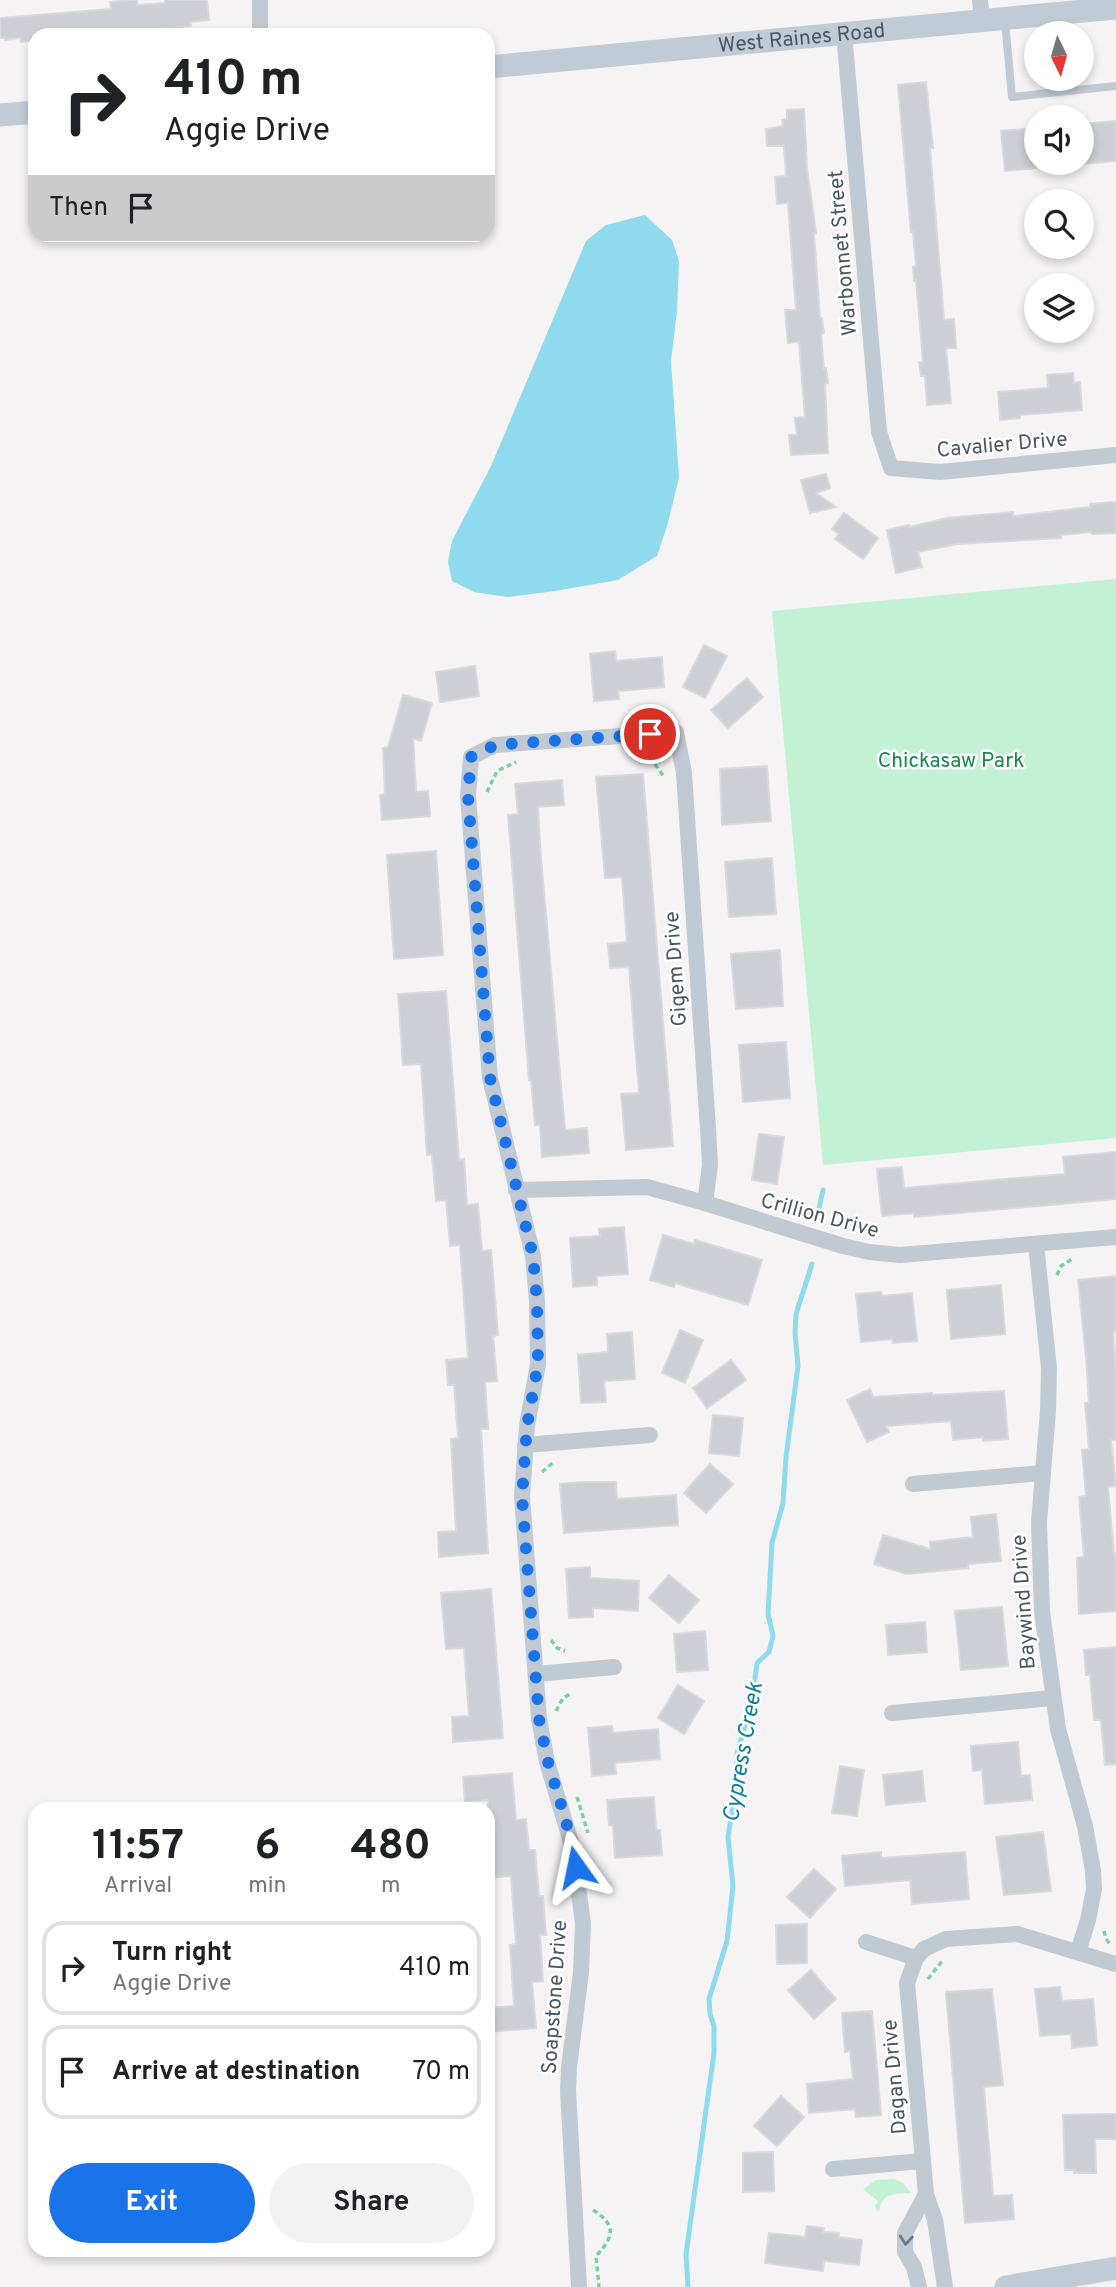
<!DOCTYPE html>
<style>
body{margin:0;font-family:Overpass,sans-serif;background:#f2f2f2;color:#202124;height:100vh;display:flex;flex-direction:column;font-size:26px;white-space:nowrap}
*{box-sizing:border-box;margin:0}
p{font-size:23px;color:#757577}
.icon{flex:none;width:38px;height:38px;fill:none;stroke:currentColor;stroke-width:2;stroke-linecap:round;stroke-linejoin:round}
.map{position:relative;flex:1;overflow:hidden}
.details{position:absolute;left:28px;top:1802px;width:467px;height:455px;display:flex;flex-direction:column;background:#fff;border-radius:21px;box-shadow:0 4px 10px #0003}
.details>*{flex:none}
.banner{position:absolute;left:28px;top:28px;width:467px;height:214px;border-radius:21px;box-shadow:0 4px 10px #0003;background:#fff;color:#202124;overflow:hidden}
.needle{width:46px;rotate:175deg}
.buttons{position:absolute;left:1024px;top:21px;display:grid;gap:14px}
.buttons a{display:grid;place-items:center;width:70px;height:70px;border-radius:50%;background:#fff;box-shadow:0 4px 10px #0003;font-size:35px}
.pin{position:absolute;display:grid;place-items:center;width:60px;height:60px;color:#fff;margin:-30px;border:4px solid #fff;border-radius:50%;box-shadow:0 2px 7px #0007}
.me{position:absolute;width:77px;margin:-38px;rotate:348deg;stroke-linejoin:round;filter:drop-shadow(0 0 5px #0008)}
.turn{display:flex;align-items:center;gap:24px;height:147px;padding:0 21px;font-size:32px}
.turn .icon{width:91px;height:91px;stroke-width:2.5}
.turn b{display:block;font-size:49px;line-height:60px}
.then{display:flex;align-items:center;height:66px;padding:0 21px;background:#0003;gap:14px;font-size:26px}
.eta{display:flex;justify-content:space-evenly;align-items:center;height:119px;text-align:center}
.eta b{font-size:42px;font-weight:700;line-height:49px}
.action{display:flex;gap:14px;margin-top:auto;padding:14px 21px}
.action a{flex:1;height:80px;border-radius:42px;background:#1a73e8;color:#fff;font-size:28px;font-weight:700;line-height:80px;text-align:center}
.action a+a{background:#f2f2f2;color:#202124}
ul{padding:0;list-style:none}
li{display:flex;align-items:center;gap:21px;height:94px;margin:0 14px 10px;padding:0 7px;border:4px solid #e0e0e0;border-radius:21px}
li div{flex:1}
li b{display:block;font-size:26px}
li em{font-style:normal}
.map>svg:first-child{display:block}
.green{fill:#c3f1d5}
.water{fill:#90daee}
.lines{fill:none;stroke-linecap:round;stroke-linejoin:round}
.stream{stroke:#90daee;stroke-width:5}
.building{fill:#cdcfd5;stroke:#d7d9de;stroke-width:2}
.path{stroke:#7ad0a6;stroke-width:3.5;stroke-dasharray:5 3.5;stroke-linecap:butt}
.lane{stroke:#c1cad2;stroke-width:8}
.street{stroke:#c1cad2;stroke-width:16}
.secondary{stroke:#c1cbd6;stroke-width:23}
.oneway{stroke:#6e7983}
.route{stroke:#1a73e8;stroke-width:12;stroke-dasharray:0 21.6}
.labels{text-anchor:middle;stroke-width:5;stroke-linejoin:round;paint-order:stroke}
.street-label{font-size:21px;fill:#4a5661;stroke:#fff}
.park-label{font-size:21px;fill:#17864f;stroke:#fff}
.water-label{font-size:23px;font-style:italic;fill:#0c7c9b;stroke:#fff}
</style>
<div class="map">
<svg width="1116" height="2287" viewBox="0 0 1116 2287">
<rect width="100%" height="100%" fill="#f5f3f3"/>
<!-- green -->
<g class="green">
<path d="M 1116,579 L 1116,1138 L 823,1165 L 772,611 Z"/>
<path d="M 894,2179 L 903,2183 L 911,2193 C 897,2194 881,2192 880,2210 L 877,2211 L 875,2206 L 878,2201 L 863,2189 L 876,2180 Z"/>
</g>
<!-- water -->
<path class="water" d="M 645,215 L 672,240 L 679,261 L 677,311 L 671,361 L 679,477 L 668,523 L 657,556 L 618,580 L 555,591 L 507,597 L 474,592 L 452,581 L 448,562 L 452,541 L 491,466 L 586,241 L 606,225 Z"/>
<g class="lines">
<!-- stream -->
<g class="stream">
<path d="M 818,1213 L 823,1190"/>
<path d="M 688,2287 L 686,2254 L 714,2053 L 714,2026 L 710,2014 L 709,1999 L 727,1941 L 733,1886 L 728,1837 L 736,1785 L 737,1754 L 752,1700 L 757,1663 L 769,1652 L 773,1636 L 768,1614 L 772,1543 L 783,1503 L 786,1457 L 798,1366 L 795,1333 L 796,1314 L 812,1264"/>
</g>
</g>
<!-- building -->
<g class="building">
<path d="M 131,0 L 137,0 L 137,5 L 165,3 L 165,0 L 207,0 L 209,20 L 190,22 L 191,26 L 93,35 L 35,35 L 35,40 L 21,42 L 20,38 L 5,40 L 5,38 L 0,38 L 0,18 L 111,9 L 110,2 Z"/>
<path d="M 926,82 L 933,148 L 930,148 L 944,320 L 954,319 L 956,348 L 946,348 L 951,403 L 927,405 L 925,376 L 921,376 L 919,362 L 923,362 L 916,280 L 914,281 L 913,267 L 916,266 L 913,232 L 911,232 L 898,85 Z"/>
<path d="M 804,109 L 807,168 L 816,233 L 814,233 L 820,318 L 822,318 L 824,333 L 821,334 L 824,369 L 826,368 L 828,383 L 825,384 L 828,453 L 791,455 L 789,435 L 797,435 L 795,418 L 805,417 L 799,342 L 788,343 L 785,310 L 796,310 L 788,203 L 777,204 L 775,177 L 786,176 L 784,146 L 767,146 L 766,129 L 783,126 L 782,120 L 787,119 L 787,110 Z"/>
<path d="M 1116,121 L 1116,161 L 1082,164 L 1082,124 Z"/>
<path d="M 1036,128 L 1036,168 L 1005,171 L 1001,131 Z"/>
<path d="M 1073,373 L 1074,383 L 1080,382 L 1082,410 L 1020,415 L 1020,418 L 1000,420 L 998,392 L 1048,388 L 1047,375 Z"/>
<path d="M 826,474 L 830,488 L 816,493 L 836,507 L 810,513 L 801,480 Z"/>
<path d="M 1116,502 L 1116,533 L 1092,534 L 1091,532 L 1061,535 L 1061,538 L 957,544 L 918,552 L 922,567 L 896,573 L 887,530 L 909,525 L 910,527 L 947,518 L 1013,512 L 1013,516 L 1090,507 L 1090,504 Z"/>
<path d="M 844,513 L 878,538 L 863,559 L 835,539 L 839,534 L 832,529 Z"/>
<path d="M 704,645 L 727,656 L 705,698 L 683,687 Z"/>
<path d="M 615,651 L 616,661 L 662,657 L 664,687 L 618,691 L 619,699 L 594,701 L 590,654 Z"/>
<path d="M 475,666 L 479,696 L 440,702 L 436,672 Z"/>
<path d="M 747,678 L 763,697 L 728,728 L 711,710 Z"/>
<path d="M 403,695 L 432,703 L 421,741 L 413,738 L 416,792 L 428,791 L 430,816 L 382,820 L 380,795 L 385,794 L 383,748 L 388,747 Z"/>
<path d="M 767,766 L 771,821 L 722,825 L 720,769 Z"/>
<path d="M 643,774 L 673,1146 L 626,1150 L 621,1094 L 639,1093 L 634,1033 L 629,967 L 610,968 L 608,944 L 627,942 L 622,877 L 605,878 L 596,777 Z"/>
<path d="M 562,780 L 564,805 L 538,807 L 541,858 L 565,1130 L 587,1128 L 589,1153 L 542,1157 L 540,1125 L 535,1125 L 531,1080 L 529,1080 L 508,815 L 518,814 L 515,784 Z"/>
<path d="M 436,851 L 443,955 L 394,959 L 387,855 Z"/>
<path d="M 772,858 L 776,914 L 729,917 L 725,862 Z"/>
<path d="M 780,950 L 783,1006 L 736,1009 L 731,954 Z"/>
<path d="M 446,991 L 459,1160 L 464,1159 L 467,1205 L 478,1204 L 482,1251 L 491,1250 L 498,1335 L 493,1336 L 497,1381 L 485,1382 L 488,1429 L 481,1429 L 488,1553 L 439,1557 L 438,1532 L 456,1531 L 451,1439 L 458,1438 L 454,1385 L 448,1385 L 446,1360 L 468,1358 L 460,1245 L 450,1246 L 446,1200 L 436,1201 L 432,1155 L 427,1155 L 421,1064 L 403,1065 L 398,994 Z"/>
<path d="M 786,1042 L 790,1098 L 743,1102 L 739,1045 Z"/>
<path d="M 759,1134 L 784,1137 L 777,1184 L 752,1180 Z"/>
<path d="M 1116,1152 L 1116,1199 L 914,1217 L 914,1213 L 882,1216 L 877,1169 L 902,1167 L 904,1188 L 1065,1174 L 1063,1157 Z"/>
<path d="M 624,1227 L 628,1274 L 597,1276 L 597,1285 L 573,1287 L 570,1238 L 600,1236 L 599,1229 Z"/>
<path d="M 663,1235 L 694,1244 L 695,1240 L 762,1260 L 748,1305 L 675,1283 L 674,1287 L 650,1280 Z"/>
<path d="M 1116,1276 L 1116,1332 L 1113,1333 L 1116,1365 L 1116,1440 L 1111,1440 L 1116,1486 L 1108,1487 L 1114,1555 L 1116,1554 L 1116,1611 L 1079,1614 L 1077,1558 L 1084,1557 L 1079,1497 L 1086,1496 L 1082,1450 L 1089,1449 L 1085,1403 L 1089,1403 L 1086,1357 L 1078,1280 Z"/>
<path d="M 1001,1285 L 1005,1334 L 951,1339 L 947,1290 Z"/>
<path d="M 881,1292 L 882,1296 L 912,1293 L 917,1341 L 893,1343 L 892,1339 L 861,1342 L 856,1294 Z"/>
<path d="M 680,1330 L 703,1340 L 685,1383 L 662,1373 Z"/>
<path d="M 632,1332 L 635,1379 L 604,1381 L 606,1402 L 581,1403 L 578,1355 L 608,1352 L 607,1334 Z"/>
<path d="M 731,1360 L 746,1380 L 707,1408 L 693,1388 Z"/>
<path d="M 870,1389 L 873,1397 L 932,1393 L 932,1395 L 1004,1391 L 1008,1439 L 983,1441 L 983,1437 L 953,1440 L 951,1421 L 886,1426 L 889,1432 L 867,1442 L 847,1400 Z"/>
<path d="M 713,1415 L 743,1418 L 739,1456 L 709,1453 Z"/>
<path d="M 710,1464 L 733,1484 L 706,1513 L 684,1493 Z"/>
<path d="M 584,1482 L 616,1482 L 617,1499 L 676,1495 L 678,1525 L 564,1533 L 560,1484 Z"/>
<path d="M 996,1514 L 1001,1561 L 968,1564 L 968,1568 L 907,1574 L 874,1564 L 883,1535 L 930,1549 L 930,1542 L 973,1537 L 971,1517 Z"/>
<path d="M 590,1567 L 590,1578 L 639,1581 L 638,1611 L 593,1608 L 593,1617 L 569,1618 L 566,1569 Z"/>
<path d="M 669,1575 L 699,1600 L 679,1623 L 649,1598 Z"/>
<path d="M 491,1589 L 503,1738 L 453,1742 L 452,1717 L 469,1716 L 464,1648 L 446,1649 L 441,1593 Z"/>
<path d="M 1002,1607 L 1008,1666 L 961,1670 L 955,1611 Z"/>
<path d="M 925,1622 L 927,1652 L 888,1655 L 886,1625 Z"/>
<path d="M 705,1631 L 708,1670 L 677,1672 L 674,1634 Z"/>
<path d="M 1116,1647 L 1116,1764 L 1105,1765 L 1101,1720 L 1094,1720 L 1090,1675 L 1086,1675 L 1084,1650 Z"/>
<path d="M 678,1685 L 704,1701 L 684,1734 L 658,1718 Z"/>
<path d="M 612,1726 L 613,1733 L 658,1729 L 660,1759 L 615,1763 L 616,1774 L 592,1776 L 588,1728 Z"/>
<path d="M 1018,1742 L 1021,1776 L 1030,1775 L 1032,1800 L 985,1804 L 982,1770 L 973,1771 L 971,1746 Z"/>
<path d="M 840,1766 L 864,1770 L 857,1816 L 832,1813 Z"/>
<path d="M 922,1771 L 925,1801 L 886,1805 L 883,1775 Z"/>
<path d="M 512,1773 L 516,1820 L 526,1819 L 529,1850 L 535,1850 L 539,1896 L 543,1896 L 546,1935 L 540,1935 L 543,1981 L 532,1982 L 536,2028 L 488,2032 L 488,2008 L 514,2006 L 510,1945 L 516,1944 L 511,1876 L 488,1878 L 488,1800 L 465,1802 L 463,1777 Z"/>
<path d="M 654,1797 L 656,1830 L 660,1830 L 662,1855 L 615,1858 L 613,1825 L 609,1825 L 607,1800 Z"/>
<path d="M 1043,1832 L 1051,1891 L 1004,1895 L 996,1837 Z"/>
<path d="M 881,1852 L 881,1858 L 965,1852 L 969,1899 L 912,1904 L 910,1880 L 845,1886 L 842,1856 Z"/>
<path d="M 814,1869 L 836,1889 L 810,1918 L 787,1897 Z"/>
<path d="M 807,1924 L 807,1963 L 777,1964 L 776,1925 Z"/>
<path d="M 811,1970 L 836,1999 L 814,2019 L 788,1990 Z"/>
<path d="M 1060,1987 L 1062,2001 L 1093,1999 L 1097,2045 L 1072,2048 L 1071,2034 L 1040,2036 L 1035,1989 Z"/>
<path d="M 992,1989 L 1003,2085 L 984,2087 L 993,2196 L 1012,2195 L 1014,2219 L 965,2223 L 946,1992 Z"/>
<path d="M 872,2011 L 881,2115 L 856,2117 L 855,2109 L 809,2113 L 807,2084 L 853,2079 L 850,2051 L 845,2052 L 842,2013 Z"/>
<path d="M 781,2096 L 804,2117 L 777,2146 L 754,2126 Z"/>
<path d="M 1116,2114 L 1116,2139 L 1095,2139 L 1096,2173 L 1074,2173 L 1074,2170 L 1065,2170 L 1063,2115 Z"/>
<path d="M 773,2152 L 774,2191 L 743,2192 L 743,2153 Z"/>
<path d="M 807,2226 L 824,2228 L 823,2232 L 839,2233 L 839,2237 L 862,2240 L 859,2265 L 824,2261 L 823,2271 L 765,2263 L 769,2233 L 805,2237 Z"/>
</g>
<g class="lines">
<!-- path -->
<g class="path">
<path d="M 632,754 C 648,756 657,764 664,778"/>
<path d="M 487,792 L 497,771 L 516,762"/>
<path d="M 1057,1275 L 1061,1266 L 1072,1259"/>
<path d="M 542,1472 L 555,1461"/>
<path d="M 551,1640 L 557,1648 L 565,1651"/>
<path d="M 556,1711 L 563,1698 L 572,1693"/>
<path d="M 577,1797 L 588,1833"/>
<path d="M 1104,1931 L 1106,1939 L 1111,1945"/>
<path d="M 928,1979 L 943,1960"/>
<path d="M 593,2210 C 617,2225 614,2237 596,2256 L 599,2287"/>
</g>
<!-- lane -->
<path class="lane" d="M 1005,21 L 1012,97 L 1116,86"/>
<!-- street -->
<g class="street">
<path d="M 980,0 L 982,20"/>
<path d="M 844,33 L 879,432 L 891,468 L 940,472 L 1116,455"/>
<path d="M 260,35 L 260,0"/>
<path d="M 516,1190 L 647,1187 L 705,1203 L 843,1246 L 869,1252 L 900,1255 L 1116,1237"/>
<path d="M 1036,1244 L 1049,1368 L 1048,1411 L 1039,1522 L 1042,1612 L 1058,1729 L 1085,1826 L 1093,1871 L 1094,1889 L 1088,1920 L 1078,1952"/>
<path d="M 525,1445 L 650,1435"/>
<path d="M 913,1484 L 1043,1473"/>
<path d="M 536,1674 L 614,1667"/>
<path d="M 892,1713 L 1052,1698"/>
<path d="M 866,1942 L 916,1958 L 924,1949 L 946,1939 L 1017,1934 L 1116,1964"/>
<path d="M 916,1958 L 907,1983 L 926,2194 L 935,2220 L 945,2287"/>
<path d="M 833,2169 L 922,2161"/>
<path d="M 579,2287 L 568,2091 L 569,2067 L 581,1972 L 583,1923 L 573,1849 L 547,1762 L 539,1719 L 522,1497 L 527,1426 L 538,1364 L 537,1301 L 533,1256 L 490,1078 L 468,796 L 471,757 L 495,745 L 676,732 L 684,773 L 708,1128 L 710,1165 L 705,1203"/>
<path d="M 919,2287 L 914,2267 L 905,2252 L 905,2233 L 926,2194"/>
</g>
<!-- secondary -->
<g class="secondary">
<path id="s1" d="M 488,67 L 1116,8"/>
<path d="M 0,115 L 35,112"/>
<path d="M 1006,2287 L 1116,2268"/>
</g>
</g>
<!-- one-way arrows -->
<defs><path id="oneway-chevron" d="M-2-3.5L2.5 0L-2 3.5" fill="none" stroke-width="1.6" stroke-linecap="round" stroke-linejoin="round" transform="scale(1.75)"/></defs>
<use class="oneway" href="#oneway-chevron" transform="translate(906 2240) rotate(95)"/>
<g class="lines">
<!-- route -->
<path class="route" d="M 576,1867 L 566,1821 L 548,1762 L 539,1719 L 522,1497 L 527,1426 L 538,1364 L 537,1301 L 533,1256 L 490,1078 L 468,796 L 471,757 L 495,745 L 650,734"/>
</g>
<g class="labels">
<!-- street labels -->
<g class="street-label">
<text dy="7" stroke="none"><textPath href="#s1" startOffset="315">West Raines Road</textPath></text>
<text transform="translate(842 253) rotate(-95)" y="7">Warbonnet Street</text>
<text transform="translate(1002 444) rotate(-5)" y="7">Cavalier Drive</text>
<text transform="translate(675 969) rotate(-94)" y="7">Gigem Drive</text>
<text transform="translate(820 1215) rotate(15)" y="7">Crillion Drive</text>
<text transform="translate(1023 1602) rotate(-94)" y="7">Baywind Drive</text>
<text transform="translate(554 1997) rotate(-86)" y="7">Soapstone Drive</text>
<text transform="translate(894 2077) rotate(-95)" y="7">Dagan Drive</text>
</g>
<!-- park labels -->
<g class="park-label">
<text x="951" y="767">Chickasaw Park</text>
</g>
<!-- water labels -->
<g class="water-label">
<text transform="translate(742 1752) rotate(-80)" y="8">Cypress Creek</text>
</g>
</g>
</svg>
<div class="buttons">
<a><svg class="needle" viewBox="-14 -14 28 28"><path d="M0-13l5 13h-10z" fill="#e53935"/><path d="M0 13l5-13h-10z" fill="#757577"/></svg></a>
<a><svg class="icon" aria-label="sound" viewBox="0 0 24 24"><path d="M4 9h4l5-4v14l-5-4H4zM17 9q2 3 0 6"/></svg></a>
<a><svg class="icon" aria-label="search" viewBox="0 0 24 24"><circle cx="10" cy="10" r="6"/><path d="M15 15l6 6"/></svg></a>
<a><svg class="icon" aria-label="layers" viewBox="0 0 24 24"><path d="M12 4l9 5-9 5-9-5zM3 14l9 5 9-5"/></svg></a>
</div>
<div class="pin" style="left:650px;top:734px;background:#d93025"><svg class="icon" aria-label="arrive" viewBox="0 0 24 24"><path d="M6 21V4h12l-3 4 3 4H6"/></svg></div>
<svg class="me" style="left:576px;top:1867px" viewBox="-20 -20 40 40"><path d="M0-17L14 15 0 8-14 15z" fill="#1a73e8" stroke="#fff" stroke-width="4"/></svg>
<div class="banner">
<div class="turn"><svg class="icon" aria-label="right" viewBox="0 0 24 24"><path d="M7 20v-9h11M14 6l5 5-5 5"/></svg><div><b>410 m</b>Aggie Drive</div></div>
<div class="then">Then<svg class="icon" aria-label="arrive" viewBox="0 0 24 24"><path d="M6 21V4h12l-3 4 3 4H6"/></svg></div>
</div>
<section class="details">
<div class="eta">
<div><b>11:57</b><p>Arrival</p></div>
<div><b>6</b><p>min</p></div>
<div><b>480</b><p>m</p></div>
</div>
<ul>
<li><svg class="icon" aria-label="right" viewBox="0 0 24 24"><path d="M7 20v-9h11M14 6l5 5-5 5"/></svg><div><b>Turn right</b><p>Aggie Drive</p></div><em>410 m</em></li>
<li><svg class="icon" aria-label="arrive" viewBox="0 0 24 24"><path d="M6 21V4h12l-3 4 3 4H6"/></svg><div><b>Arrive at destination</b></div><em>70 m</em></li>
</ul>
<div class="action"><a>Exit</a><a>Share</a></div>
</section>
</div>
